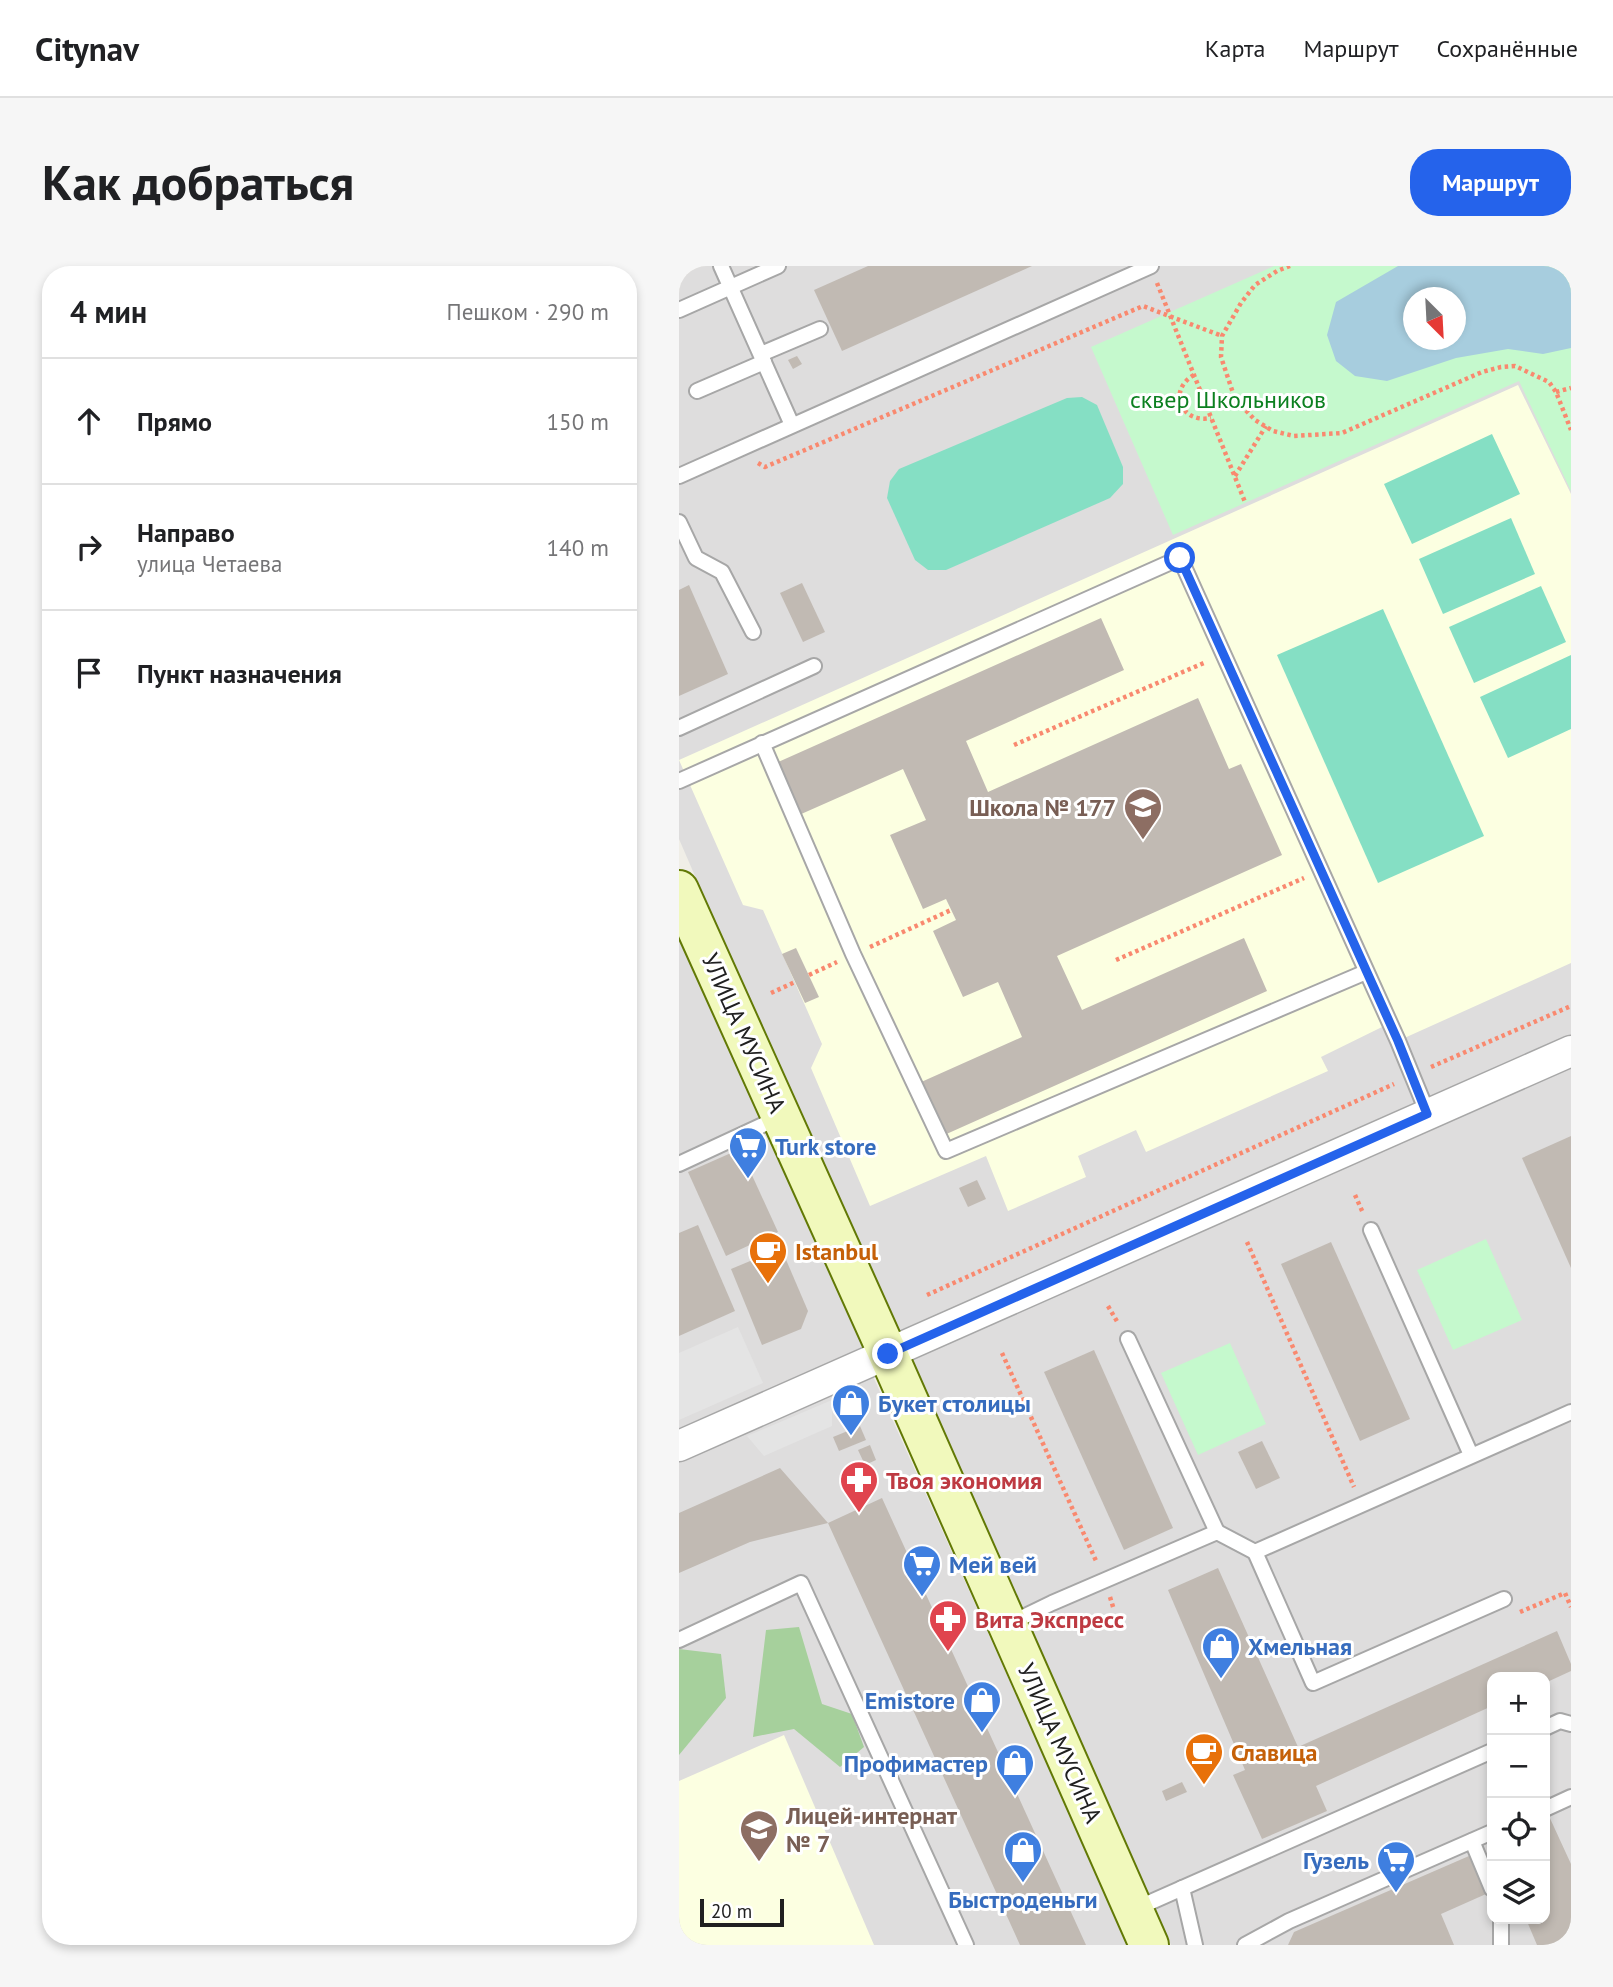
<!DOCTYPE html>
<html lang="ru">
<meta charset="utf-8">
<style>
:root{--surface:#fff;--page:#f6f6f6;--text:#202124;--muted:#757577;--line:#e0e0e0;--accent:#2563eb}
body{margin:0;font-family:"PT Sans",sans-serif;background:var(--page);color:var(--text)}
.controls{position:absolute;right:21px;bottom:21px;display:grid;overflow:hidden;border-radius:14px;box-shadow:0 4px 10px #0003}
.controls button{width:63px;height:63px;display:grid;place-items:center;padding:0;border:0;border-bottom:2px solid var(--line);background:var(--surface);color:var(--text);font:35px sans-serif}
.compass{position:absolute;left:724px;top:21px;width:63px;height:63px;border-radius:50%;background:var(--surface);box-shadow:0 4px 10px #0003;rotate:156deg}
.scale{position:absolute;left:21px;bottom:18px;width:84px;box-sizing:border-box;padding-left:7px;border:4px solid #202020;border-top:0;font-size:19px;line-height:24px;white-space:nowrap;color:#202020;-webkit-text-stroke:5px #fff;paint-order:stroke}
.stop{position:absolute;width:21px;height:21px;margin:-16px;border:5px solid #2563eb;border-radius:50%;background:#fff}
.stop.end{background:#2563eb;border-color:#fff;box-shadow:0 2px 7px #0008}
.list{margin:0;padding:0;list-style:none}
h2{display:flex;justify-content:space-between;align-items:center;height:91px;margin:0;padding:0 28px;font-size:30px}
h2 small{font-size:23px;font-weight:400;color:var(--muted)}
.list li{display:grid;grid-template-columns:46px 1fr auto;gap:21px;align-items:center;box-sizing:border-box;height:126px;padding:0 28px;border-top:2px solid var(--line)}
.list b{display:block;font-size:26px;white-space:nowrap}
.list p{margin:0;font-size:23px;white-space:nowrap;color:var(--muted)}
.list em{font-size:23px;font-style:normal;color:var(--muted)}
.icon{flex:none;width:38px;height:38px;fill:none;stroke:currentColor;stroke-width:2;stroke-linecap:round;stroke-linejoin:round}
.map{position:relative;flex:none;width:892px;height:1679px;overflow:hidden;border-radius:28px}
header{display:flex;align-items:center;gap:42px;box-sizing:border-box;height:98px;padding:0 35px;background:var(--surface);border-bottom:2px solid var(--line)}
header strong{font-size:33px}
nav{display:flex;gap:38px;margin-inline-start:auto;font-size:24px}
.intro{display:flex;align-items:center;justify-content:space-between;box-sizing:border-box;height:168px;padding:0 42px}
h1{margin:0;font-size:49px}
.button{padding:18px 32px;border-radius:28px;background:var(--accent);color:#fff;font-size:24px;font-weight:700}
main{display:flex;gap:42px;padding:0 42px}
aside{flex:1;background:var(--surface);border-radius:28px;box-shadow:0 4px 10px #0003}
.map>svg:first-child{display:block}
.residential{fill:#dedddd;fill-rule:evenodd}
.education{fill:#fcffe1}
.forest{fill:#a6d09c}
.park{fill:#c5f9cd;fill-rule:evenodd}
.pitch{fill:#85dfc4}
.parking{fill:#e4e4e4}
.water{fill:#a7cdde;fill-rule:evenodd}
.building{fill:#c1bab3}
.lines{fill:none;stroke-linecap:round;stroke-linejoin:round}
.lane-casing{stroke:#a7a7a7;stroke-width:18}
.street-casing{stroke:#a7a7a7;stroke-width:33}
.secondary-casing{stroke:#627905;stroke-width:42}
.path{stroke:#f9896f;stroke-width:4.5;stroke-dasharray:3.5 3.5;stroke-linecap:butt}
.lane{stroke:#fff;stroke-width:14}
.street{stroke:#fff;stroke-width:30}
.secondary{stroke:#f1f9bc;stroke-width:38}
.route{stroke:#2563eb;stroke-width:9}
.labels{text-anchor:middle;dominant-baseline:central;stroke-width:6;stroke-linejoin:round;paint-order:stroke}
.park-label{font-size:24px;fill:#0c8020;stroke:#fff}
.education-label{font-size:24px;font-weight:bold;fill:#785e54;stroke:#fff;text-anchor:end}
.street-label{font-size:24px;fill:#202020;stroke:#fff}
.shop-label{font-size:24px;font-weight:bold;fill:#366cbe;stroke:#fff;text-anchor:start}
.food-label{font-size:24px;font-weight:bold;fill:#c56008;stroke:#fff;text-anchor:start}
.health-label{font-size:24px;font-weight:bold;fill:#be3a42;stroke:#fff;text-anchor:start}
</style>
<header>
<strong>Citynav</strong>
<nav><a>Карта</a><a>Маршрут</a><a>Сохранённые</a></nav>
</header>
<div class="intro"><h1>Как добраться</h1><a class="button">Маршрут</a></div>
<main>
<aside>
<h2>4 мин<small>Пешком · 290 m</small></h2>
<ul class="list">
<li><svg class="icon" aria-label="ahead" viewBox="0 0 24 24"><path d="M12 20V5M6 11l6-6 6 6"/></svg><div><b>Прямо</b></div><em>150 m</em></li>
<li><svg class="icon" aria-label="right" viewBox="0 0 24 24"><path d="M7 20v-9h11M14 6l5 5-5 5"/></svg><div><b>Направо</b><p>улица Четаева</p></div><em>140 m</em></li>
<li><svg class="icon" aria-label="arrive" viewBox="0 0 24 24"><path d="M6 21V4h12l-3 4 3 4H6"/></svg><div><b>Пункт назначения</b></div></li>
</ul>
</aside>
<div class="map">
<svg width="892" height="1679" viewBox="0 0 892 1679">
<rect width="100%" height="100%" fill="#f0eee7"/>
<!-- residential -->
<g class="residential">
<path d="M0 0H892V770L215 1070 0 573ZM734 32H776V74H734Z"/>
<path d="M0 671 187 1084 0 1166Z"/>
<path d="M892 799V1679H492L224 1094ZM813 1411H866V1653H813Z"/>
<path d="M193 1108 449 1679H0V1194Z"/>
</g>
<!-- education -->
<g class="education">
<path d="M839 119 892 228V697L712 778 703 761 642 791 649 805 467 886 457 864 399 890 407 911 329 945 307 890 191 940 132 802 143 778 84 644 64 639 0 494Z"/>
<path d="M105 1469 195 1679H0V1515Z"/>
</g>
<!-- forest -->
<g class="forest">
<path d="M120 1361 143 1438 173 1448 185 1481 161 1501 115 1463 74 1471 87 1364Z"/>
<path d="M0 1383 42 1388 47 1432 0 1489Z"/>
</g>
<!-- park -->
<g class="park">
<path d="M595 0H892V225L840 115 494 269 412 81ZM734 32H776V74H734Z"/>
<path d="M807 973 843 1054 774 1084 738 1004Z"/>
<path d="M551 1077 587 1158 519 1189 482 1107Z"/>
</g>
<!-- pitch -->
<g class="pitch">
<path d="M403 131 418 139 444 201V218L431 232 267 304H249L236 294 208 232 211 215 220 203 388 132Z"/>
<path d="M813 168 841 228 733 278 705 218Z"/>
<path d="M832 252 856 308 764 348 740 293Z"/>
<path d="M862 320 887 376 795 417 770 361Z"/>
<path d="M704 343 805 570 699 617 598 389Z"/>
<path d="M892 389V463L829 492 801 431Z"/>
</g>
<!-- parking -->
<g class="parking">
<path d="M59 1061 84 1117 0 1154V1087Z"/>
<path d="M153 1134V1160L85 1190 68 1170Z"/>
</g>
<!-- water -->
<path class="water" d="M719 0H892V82L864 88 829 83 777 92 708 115 676 110 657 95 648 69 657 36ZM734 32H776V74H734Z"/>
<!-- building -->
<g class="building">
<path d="M189 0H353L163 85 135 24Z"/>
<path d="M118 90 123 98 114 103 109 94Z"/>
<path d="M123 317 146 366 124 376 101 327Z"/>
<path d="M10 319 49 408 0 430V324Z"/>
<path d="M422 352 445 404 287 475 309 526 519 432 550 503 562 498 603 589 378 690 403 744 565 672 588 725 263 870 240 817 343 771 319 716 284 731 254 665 277 654 267 633 244 643 211 569 247 554 224 503 120 549 97 497Z"/>
<path d="M117 682 140 731 126 737 103 688Z"/>
<path d="M892 870V1002L843 892Z"/>
<path d="M61 883 99 966 47 990 9 906Z"/>
<path d="M298 914 307 933 289 941 280 922Z"/>
<path d="M19 959 56 1045 0 1070V967Z"/>
<path d="M652 976 731 1153 681 1175 602 998Z"/>
<path d="M102 982 129 1045 122 1063 83 1079 52 1003Z"/>
<path d="M415 1084 494 1262 445 1284 365 1106Z"/>
<path d="M181 1160 187 1174 160 1185 154 1171Z"/>
<path d="M583 1175 601 1212 577 1223 559 1186Z"/>
<path d="M191 1179 197 1194 186 1199 179 1184Z"/>
<path d="M101 1202 149 1257 203 1232 407 1679H341L149 1257 71 1276 0 1307V1247Z"/>
<path d="M539 1302 619 1481 878 1365 892 1398V1405L866 1417V1411H813V1440L637 1520 648 1545 583 1573 554 1509 566 1504 489 1324Z"/>
<path d="M503 1516 508 1526 487 1535 483 1525Z"/>
<path d="M869 1548 892 1598V1679H858L847 1653H866V1550Z"/>
<path d="M790 1590 807 1628 762 1648 775 1679H609L615 1666Z"/>
</g>
<g class="lines">
<defs>
<g id="lane">
<path d="M42 0 113 159"/>
<path d="M0 44 99 0"/>
<path d="M82 88 141 63"/>
<path d="M18 125 85 96"/>
<path d="M0 210 472 0"/>
<path d="M0 256 17 292 43 306 74 366"/>
<path d="M0 462 135 400"/>
<path d="M83 477 174 688 267 885 687 706"/>
<path d="M0 515 501 292 719 775 749 848"/>
<path d="M0 898 101 851"/>
<path d="M692 964 792 1189"/>
<path d="M449 1073 538 1266"/>
<path d="M576 1286 634 1417 825 1333"/>
<path d="M330 1358 373 1337 538 1266 576 1286 892 1146"/>
<path d="M0 1374 122 1317 287 1679"/>
<path d="M866 1462 881 1455 892 1458"/>
<path d="M866 1543 892 1531"/>
<path d="M793 1575 813 1623"/>
<path d="M503 1622 516 1679"/>
<path d="M456 1643 813 1485"/>
<path d="M566 1679 610 1655 813 1566"/>
<path d="M822 1679V1653"/>
</g>
<path id="street" d="M0 1180 892 785"/>
<path id="secondary" d="M0 624 209 1088 470 1679"/>
</defs>
<!-- lane casing -->
<use href="#lane" class="lane-casing"/>
<!-- street casing -->
<use href="#street" class="street-casing"/>
<!-- secondary casing -->
<use href="#secondary" class="secondary-casing"/>
<!-- path -->
<g class="path">
<path d="M611 0 598 5 576 19 562 37 543 70 542 91 556 133 576 154 594 165 615 170 663 167 803 106 822 101 836 100 870 116 877 126 892 164"/>
<path d="M478 17 566 236"/>
<path d="M515 109C488 124 502 158 532 152"/>
<path d="M877 126 892 122"/>
<path d="M79 197 86 201 464 40 543 70"/>
<path d="M556 210 587 160"/>
<path d="M335 479 527 396"/>
<path d="M191 681 272 644"/>
<path d="M437 694 625 612"/>
<path d="M130 709 158 696"/>
<path d="M92 727 116 716"/>
<path d="M752 801 892 740"/>
<path d="M676 929 684 947"/>
<path d="M568 976 675 1221"/>
<path d="M248 1029 715 818"/>
<path d="M429 1040 439 1057"/>
<path d="M323 1087 418 1297"/>
<path d="M431 1331 435 1344"/>
<path d="M841 1346 886 1327 892 1341"/>
</g>
<!-- lane -->
<use href="#lane" class="lane"/>
<!-- street -->
<use href="#street" class="street"/>
<!-- secondary -->
<use href="#secondary" class="secondary"/>
</g>
<g class="lines">
<!-- route -->
<path class="route" d="M209 1088 748 848 719 775 501 292"/>
</g>
<!-- icons -->
<defs>
<symbol id="school-pin" viewBox="-11 -11 22 30"><path d="M0 17L-7.5 6A9.5 9.5 0 1 1 7.5 6Z" fill="#8d6e63" stroke="#fff"/><path d="M0-5L7-2L0 1L-7-2ZM-4 1L0 2.5L4 1V4Q0 6-4 4Z" fill="#fff"/></symbol>
<symbol id="supermarket-pin" viewBox="-11 -11 22 30"><path d="M0 17L-7.5 6A9.5 9.5 0 1 1 7.5 6Z" fill="#3f7fe0" stroke="#fff"/><path d="M-6-5.5h2.5l.6 2H6L4.5 2H-2.5L-4.4-4H-6ZM-1.5 3.2a1.3 1.3 0 1 0 .1 0ZM3 3.2a1.3 1.3 0 1 0 .1 0Z" fill="#fff"/></symbol>
<symbol id="cafe-pin" viewBox="-11 -11 22 30"><path d="M0 17L-7.5 6A9.5 9.5 0 1 1 7.5 6Z" fill="#e8710a" stroke="#fff"/><path d="M-5.5-4.5H6V0H3Q3 3.5 0 3.5H-2.5Q-5.5 3.5-5.5 0ZM3-3.2v2h1.7v-2ZM-6 4.5H4V6H-6Z" fill="#fff"/></symbol>
<symbol id="shop-pin" viewBox="-11 -11 22 30"><path d="M0 17L-7.5 6A9.5 9.5 0 1 1 7.5 6Z" fill="#3f7fe0" stroke="#fff"/><path d="M-5-2.5h2.3a2.7 3.5 0 0 1 5.4 0H5L5.5 6h-11ZM-1.5-2.5h3a1.5 2.3 0 0 0-3 0Z" fill="#fff"/></symbol>
<symbol id="pharmacy-pin" viewBox="-11 -11 22 30"><path d="M0 17L-7.5 6A9.5 9.5 0 1 1 7.5 6Z" fill="#e0444e" stroke="#fff"/><path d="M-2-6h4v4h4v4h-4v4h-4v-4h-4v-4h4Z" fill="#fff"/></symbol>
</defs>
<g fill-rule="evenodd">
<use href="#school-pin" x="442" y="519" width="44" height="60"/>
<use href="#supermarket-pin" x="47" y="858" width="44" height="60"/>
<use href="#cafe-pin" x="67" y="963" width="44" height="60"/>
<use href="#shop-pin" x="150" y="1115" width="44" height="60"/>
<use href="#pharmacy-pin" x="158" y="1192" width="44" height="60"/>
<use href="#supermarket-pin" x="221" y="1276" width="44" height="60"/>
<use href="#pharmacy-pin" x="247" y="1331" width="44" height="60"/>
<use href="#shop-pin" x="520" y="1358" width="44" height="60"/>
<use href="#shop-pin" x="281" y="1412" width="44" height="60"/>
<use href="#cafe-pin" x="503" y="1464" width="44" height="60"/>
<use href="#shop-pin" x="314" y="1475" width="44" height="60"/>
<use href="#school-pin" x="58" y="1541" width="44" height="60"/>
<use href="#shop-pin" x="322" y="1562" width="44" height="60"/>
<use href="#supermarket-pin" x="695" y="1572" width="44" height="60"/>
</g>
<g class="labels">
<!-- park labels -->
<g class="park-label">
<text x="549" y="133">сквер Школьников</text>
</g>
<!-- education labels -->
<g class="education-label">
<text x="437" y="541">Школа № 177</text>
<text x="107" y="1549" text-anchor="start">Лицей-интернат<tspan x="107" dy="28">№ 7</tspan></text>
</g>
<!-- street labels -->
<g class="street-label">
<text transform="translate(65 767) rotate(66)">УЛИЦА МУСИНА</text>
<text transform="translate(381 1477) rotate(66)">УЛИЦА МУСИНА</text>
</g>
<!-- shop labels -->
<g class="shop-label">
<text x="96" y="880">Turk store</text>
<text x="199" y="1137">Букет столицы</text>
<text x="270" y="1298">Мей вей</text>
<text x="569" y="1380">Хмельная</text>
<text x="276" y="1434" text-anchor="end">Emistore</text>
<text x="309" y="1497" text-anchor="end">Профимастер</text>
<text x="690" y="1594" text-anchor="end">Гузель</text>
<text x="344" y="1633" text-anchor="middle">Быстроденьги</text>
</g>
<!-- food labels -->
<g class="food-label">
<text x="116" y="985">Istanbul</text>
<text x="552" y="1486">Славица</text>
</g>
<!-- health labels -->
<g class="health-label">
<text x="207" y="1214">Твоя экономия</text>
<text x="296" y="1353">Вита Экспресс</text>
</g>
</g>
</svg>
<div class="controls">
<button>+</button>
<button>−</button>
<button><svg class="icon" aria-label="locate" viewBox="0 0 24 24"><circle cx="12" cy="12" r="6"/><path d="M12 2v4M12 18v4M2 12h4M18 12h4"/></svg></button>
<button><svg class="icon" aria-label="layers" viewBox="0 0 24 24"><path d="M12 4l9 5-9 5-9-5zM3 14l9 5 9-5"/></svg></button>
</div>
<svg class="compass" viewBox="-18 -18 36 36"><path d="M0-13l5 13h-10z" fill="#e53935"/><path d="M0 13l5-13h-10z" fill="#757577"/></svg>
<div class="scale">20 m</div>
<div class="stop" style="left:501px;top:292px"></div>
<div class="stop end" style="left:209px;top:1088px"></div>
</div>
</main>
